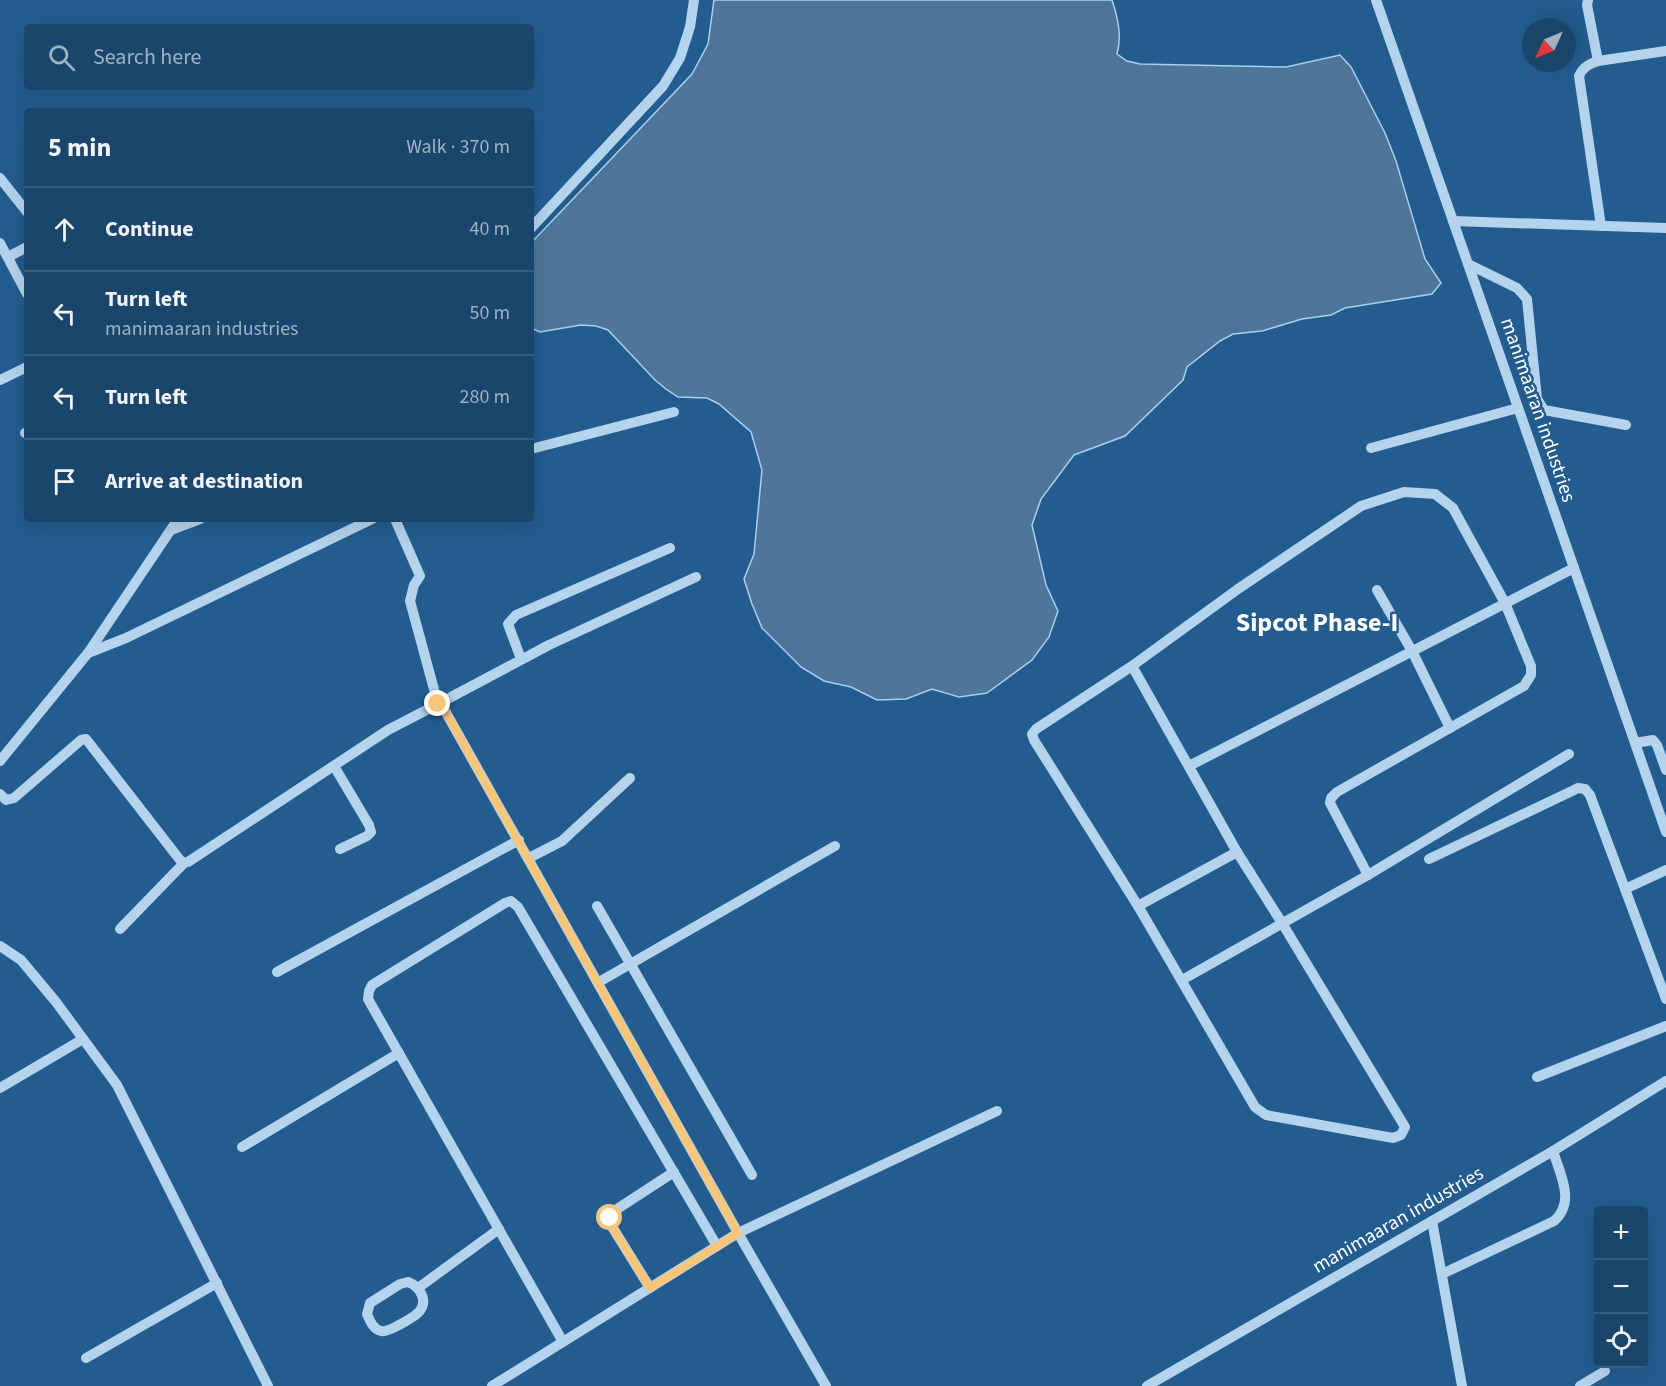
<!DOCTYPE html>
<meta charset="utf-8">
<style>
:root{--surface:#1a466c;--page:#234d72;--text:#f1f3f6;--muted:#9fb1c2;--line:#385e7f}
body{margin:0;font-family:"Source Sans 3",sans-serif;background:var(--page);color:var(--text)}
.controls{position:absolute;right:18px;bottom:18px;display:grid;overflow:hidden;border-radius:6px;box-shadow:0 6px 24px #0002}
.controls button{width:54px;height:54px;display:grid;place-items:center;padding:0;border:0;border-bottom:2px solid var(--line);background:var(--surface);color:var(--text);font:30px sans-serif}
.compass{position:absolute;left:1522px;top:18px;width:54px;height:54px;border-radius:50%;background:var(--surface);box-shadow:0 6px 24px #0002;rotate:226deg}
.stop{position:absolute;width:18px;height:18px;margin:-14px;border:4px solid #f8c676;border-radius:50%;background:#fff}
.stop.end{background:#f8c676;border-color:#fff;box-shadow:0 2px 6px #0008}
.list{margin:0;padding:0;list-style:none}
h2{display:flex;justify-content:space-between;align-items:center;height:78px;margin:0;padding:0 24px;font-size:26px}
h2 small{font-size:20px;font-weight:400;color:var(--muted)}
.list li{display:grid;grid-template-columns:39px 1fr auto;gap:18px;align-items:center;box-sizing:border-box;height:84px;padding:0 24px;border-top:2px solid var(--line)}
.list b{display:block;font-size:22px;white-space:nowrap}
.list p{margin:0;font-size:20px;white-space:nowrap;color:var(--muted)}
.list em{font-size:20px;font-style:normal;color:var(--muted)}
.icon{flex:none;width:33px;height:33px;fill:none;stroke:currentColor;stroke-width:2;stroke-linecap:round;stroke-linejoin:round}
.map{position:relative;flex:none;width:1666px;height:1386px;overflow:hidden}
.search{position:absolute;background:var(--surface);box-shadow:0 6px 24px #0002;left:24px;top:24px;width:510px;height:66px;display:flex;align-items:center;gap:15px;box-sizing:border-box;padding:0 21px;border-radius:6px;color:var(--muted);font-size:22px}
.panel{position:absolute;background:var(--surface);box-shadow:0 6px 24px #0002;left:24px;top:108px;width:510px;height:414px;border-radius:6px}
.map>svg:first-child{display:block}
.water{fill:#4e769a;stroke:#a8cfed;stroke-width:1.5}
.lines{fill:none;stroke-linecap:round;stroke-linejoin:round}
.minor{stroke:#b4d3ec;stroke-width:10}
.route{stroke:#f8c676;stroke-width:8}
.labels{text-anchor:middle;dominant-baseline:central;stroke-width:5;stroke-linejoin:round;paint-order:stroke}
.street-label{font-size:20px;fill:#fff;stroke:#235d90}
.district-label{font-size:26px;font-weight:bold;fill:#fff;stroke:#235d90}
</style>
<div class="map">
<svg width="1666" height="1386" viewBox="0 0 1666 1386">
<rect width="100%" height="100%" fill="#235d90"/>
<!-- water -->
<path class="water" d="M714 0H1112C1118 18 1122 36 1117 54L1127 61 1140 64 1286 67 1340 55 1351 67 1385 133 1396 161 1425 259 1441 283 1432 294 1345 308 1331 315 1302 319 1262 331 1233 334 1220 341 1187 367 1183 380 1125 436 1074 455 1041 499 1032 525 1046 585 1058 611 1049 637 1032 660 987 693 959 697 932 689 906 699 877 700 851 687 824 681 801 667 762 628 752 604 744 579 754 554 762 470 751 432 719 404 707 398 678 397 666 389 655 380 608 330 596 326 581 325 540 332 531 328V243L692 74 708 44Z"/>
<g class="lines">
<!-- minor -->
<g class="minor">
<path d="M1376 0 1666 832"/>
<path d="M1588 0 1587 5 1598 61"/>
<path d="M0 178 27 212"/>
<path d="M1453 221 1666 228"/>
<path d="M1601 226 1579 76C1583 67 1589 64 1598 61L1666 51"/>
<path d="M531 228 663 86 680 58 690 27 694 0"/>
<path d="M0 243 27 294"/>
<path d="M8 257 27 247"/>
<path d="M1468 264 1517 288 1527 299 1537 399 1544 410 1626 425"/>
<path d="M0 380 27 367"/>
<path d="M25 433 27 432"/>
<path d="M1371 448 1518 408"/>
<path d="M531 449 674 412"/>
<path d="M395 519 420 576 414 585 410 601 438 704 549 645 696 577"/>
<path d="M171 530 200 519"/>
<path d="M1377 590 1412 651 1450 728"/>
<path d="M88 653 126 638 372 519"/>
<path d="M521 659 508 624 516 615 670 548"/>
<path d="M1132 666 1237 852 1282 923 1405 1127 1401 1135 1393 1138 1266 1115 1255 1107 1138 906 1034 740 1032 734 1036 729 1132 666 1238 589 1361 506 1404 492 1435 494 1453 508 1505 603 1531 666V675L1524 686 1337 792 1331 798 1330 803 1368 875"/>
<path d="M1635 743 1653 740 1657 745 1666 770"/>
<path d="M0 761 88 653 178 519"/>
<path d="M334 766 369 825 371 832 367 836 340 849"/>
<path d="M1189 766 1574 568"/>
<path d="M0 794 6 800 14 798 81 740 86 739 180 860 184 863 188 862 388 730 438 704 444 709 738 1233 997 1111"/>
<path d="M529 858 562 841 630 778"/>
<path d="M1429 859 1570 792 1578 788 1585 789 1590 795 1666 999"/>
<path d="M1625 889 1666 870"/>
<path d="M597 906 752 1175"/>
<path d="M1138 906 1237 852"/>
<path d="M120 929 184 863"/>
<path d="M0 946 21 960 56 1002 117 1085 268 1386"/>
<path d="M277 972 519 840"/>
<path d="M1182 980 1368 875 1569 754"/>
<path d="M599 982 835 846"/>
<path d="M1537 1077 1666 1026"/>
<path d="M0 1088 83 1039"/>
<path d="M242 1147 399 1053"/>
<path d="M1432 1221 1462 1386"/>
<path d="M1442 1274 1554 1221C1576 1202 1560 1174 1553 1151"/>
<path d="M408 1282C419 1286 429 1300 419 1312 414 1317 388 1333 381 1331 373 1329 370 1321 367 1314L370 1303 400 1284Z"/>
<path d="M418 1288 499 1229"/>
<path d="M650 1288 611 1225 610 1218 614 1211 674 1172"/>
<path d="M563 1342 368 999 369 991 372 985 505 903 511 901 518 907 717 1246"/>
<path d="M86 1358 217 1283"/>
<path d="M492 1386 738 1233 826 1386"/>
<path d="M1147 1386 1553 1151 1666 1081"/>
<path d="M1580 1386 1605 1371"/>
</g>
</g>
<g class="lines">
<!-- route -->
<path class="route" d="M438 704 444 709 738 1233 650 1288 611 1225 610 1218"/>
</g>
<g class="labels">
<!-- street labels -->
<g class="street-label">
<text transform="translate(1538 410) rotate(71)">manimaaran industries</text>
<text transform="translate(1398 1220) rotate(-30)">manimaaran industries</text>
</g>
<!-- district labels -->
<g class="district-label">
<text x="1317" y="622">Sipcot Phase-I</text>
</g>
</g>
</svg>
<div class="controls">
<button>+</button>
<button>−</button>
<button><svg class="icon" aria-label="locate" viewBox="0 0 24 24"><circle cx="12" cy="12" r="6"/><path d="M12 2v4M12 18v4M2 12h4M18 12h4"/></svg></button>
</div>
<svg class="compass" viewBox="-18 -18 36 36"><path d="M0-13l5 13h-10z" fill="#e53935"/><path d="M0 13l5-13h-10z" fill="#9fb1c2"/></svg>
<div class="stop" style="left:610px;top:1218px"></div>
<div class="stop end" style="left:438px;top:704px"></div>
<div class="search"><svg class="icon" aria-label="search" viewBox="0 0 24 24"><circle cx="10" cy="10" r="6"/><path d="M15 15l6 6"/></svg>Search here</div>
<section class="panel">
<h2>5 min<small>Walk · 370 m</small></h2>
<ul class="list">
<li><svg class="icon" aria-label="ahead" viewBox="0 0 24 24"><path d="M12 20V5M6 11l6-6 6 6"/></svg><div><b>Continue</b></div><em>40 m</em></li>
<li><svg class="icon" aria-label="left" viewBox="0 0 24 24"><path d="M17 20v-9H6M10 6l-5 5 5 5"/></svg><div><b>Turn left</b><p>manimaaran industries</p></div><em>50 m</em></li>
<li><svg class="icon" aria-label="left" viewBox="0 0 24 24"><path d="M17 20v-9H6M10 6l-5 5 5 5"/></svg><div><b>Turn left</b></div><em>280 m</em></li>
<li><svg class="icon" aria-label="arrive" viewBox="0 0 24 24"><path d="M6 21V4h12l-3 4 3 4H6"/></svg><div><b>Arrive at destination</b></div></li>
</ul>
</section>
</div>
